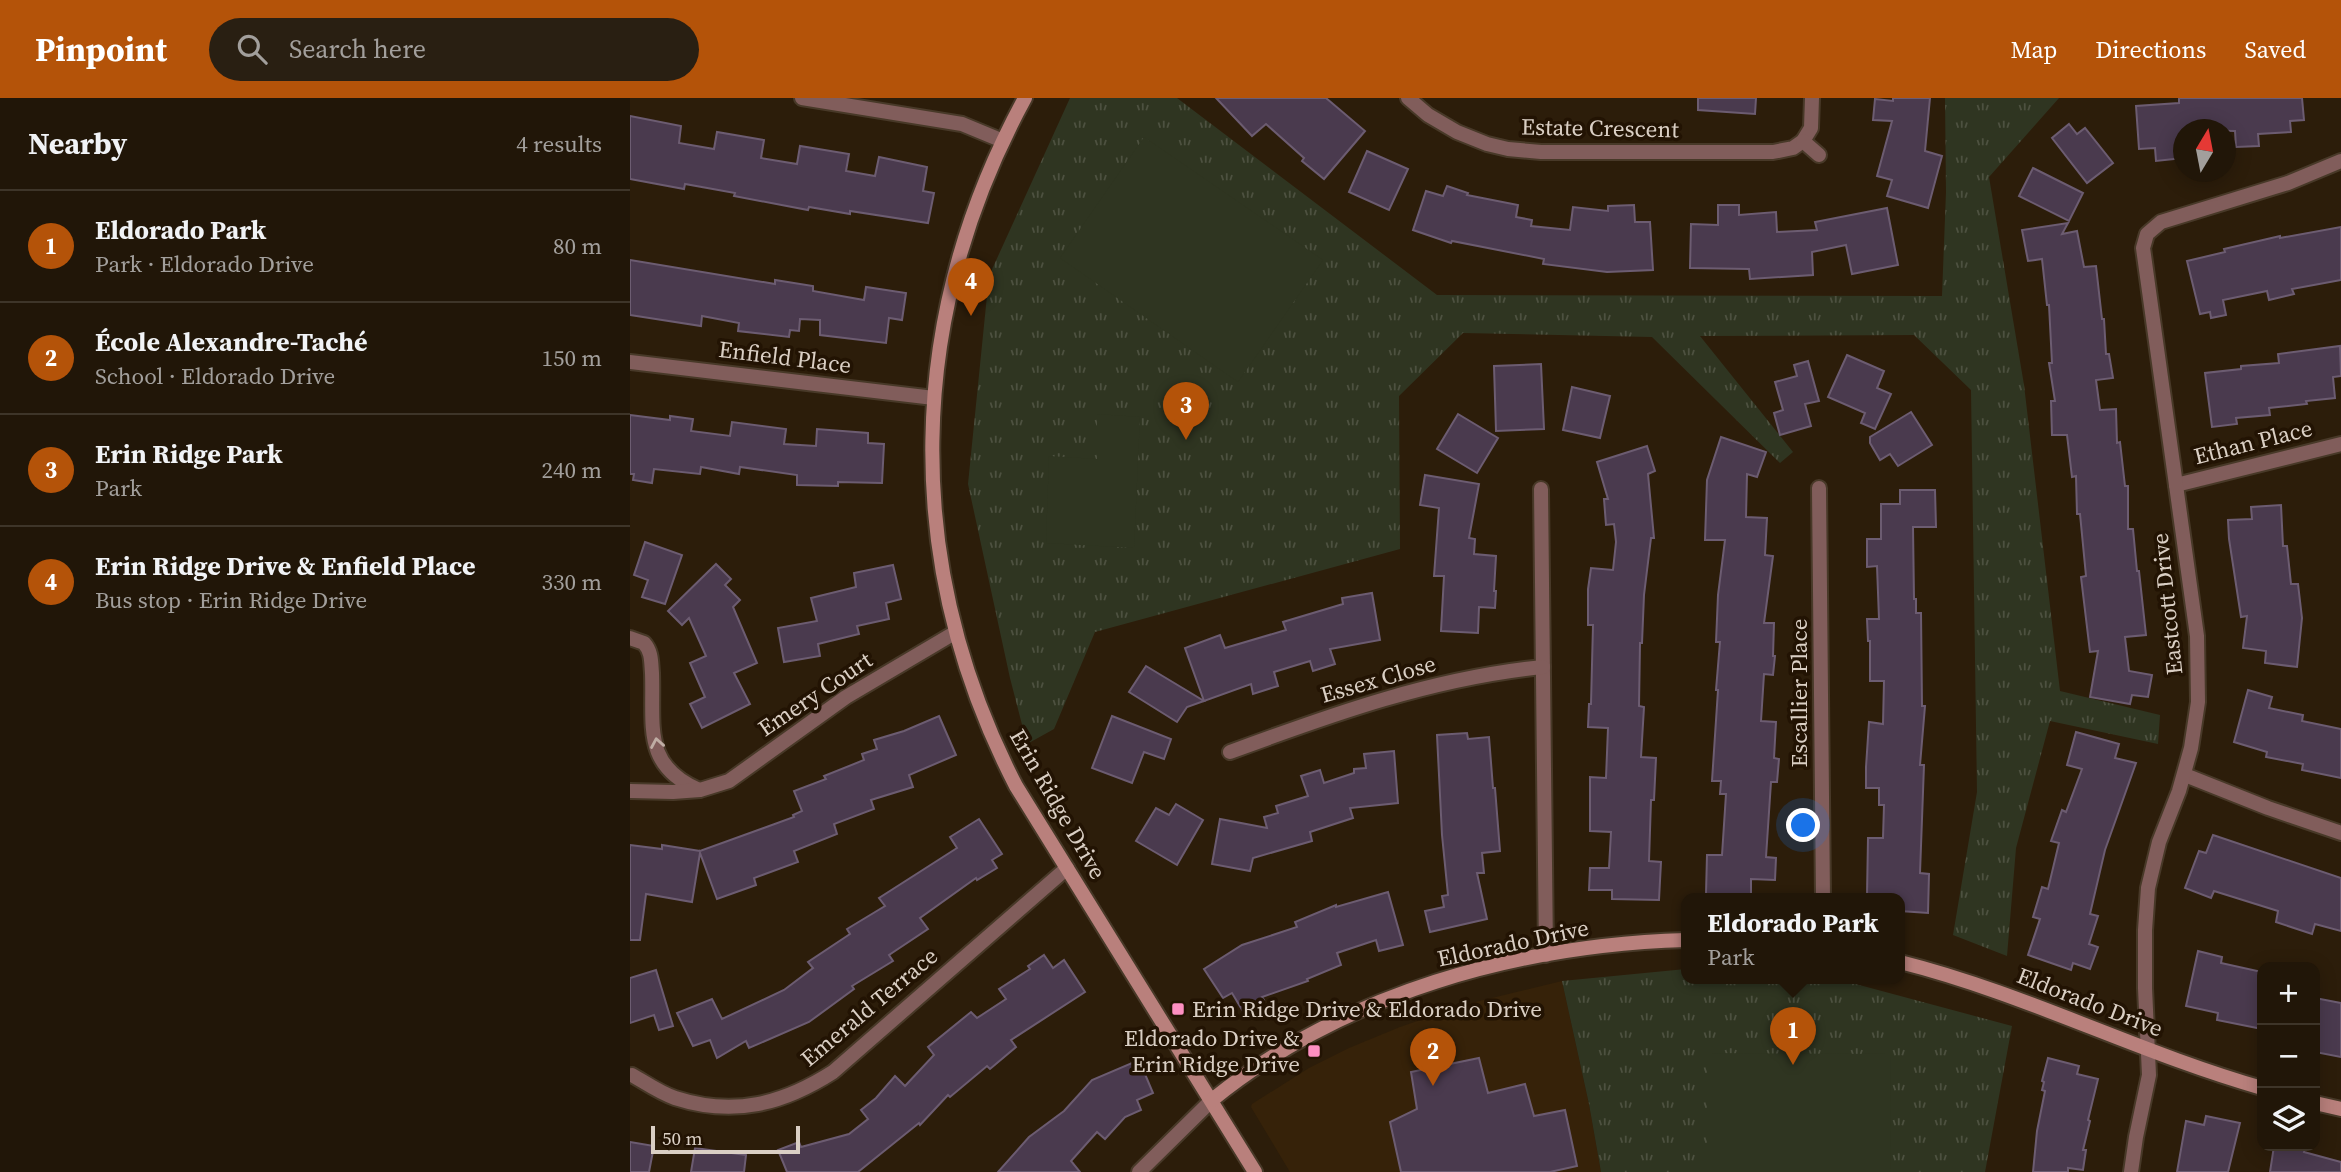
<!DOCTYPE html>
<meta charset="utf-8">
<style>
:root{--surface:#211608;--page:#291f12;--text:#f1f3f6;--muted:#a29f9c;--line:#3e3529;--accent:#b45309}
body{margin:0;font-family:"Source Serif 4",serif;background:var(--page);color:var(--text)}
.controls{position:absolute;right:21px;bottom:21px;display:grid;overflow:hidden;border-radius:14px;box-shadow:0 4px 18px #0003}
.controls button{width:63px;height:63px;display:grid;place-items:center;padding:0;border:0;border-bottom:2px solid var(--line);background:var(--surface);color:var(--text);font:35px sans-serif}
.compass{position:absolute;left:1543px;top:21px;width:63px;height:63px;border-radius:50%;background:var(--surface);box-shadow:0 4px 18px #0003;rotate:10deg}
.scale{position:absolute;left:21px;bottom:18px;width:149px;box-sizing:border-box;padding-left:7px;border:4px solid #dacfc4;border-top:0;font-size:19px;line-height:24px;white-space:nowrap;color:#dacfc4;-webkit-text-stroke:5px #221303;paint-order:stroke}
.you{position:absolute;left:1174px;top:728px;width:24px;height:24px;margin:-18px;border:5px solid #fff;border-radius:50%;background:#1a73e8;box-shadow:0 0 0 10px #1a73e833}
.badge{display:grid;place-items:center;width:46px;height:46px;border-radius:50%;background:var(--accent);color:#fff;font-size:23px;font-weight:700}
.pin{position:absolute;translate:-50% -58px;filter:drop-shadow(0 2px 4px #0008)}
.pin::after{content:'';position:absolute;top:37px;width:24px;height:21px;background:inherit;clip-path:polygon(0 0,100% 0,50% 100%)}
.popup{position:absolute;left:1051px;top:795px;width:224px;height:91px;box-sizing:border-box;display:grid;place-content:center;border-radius:14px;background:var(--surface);filter:drop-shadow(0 2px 5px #0005);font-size:23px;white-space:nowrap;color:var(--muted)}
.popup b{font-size:26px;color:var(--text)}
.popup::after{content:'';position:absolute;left:50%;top:100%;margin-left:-14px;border:14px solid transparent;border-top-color:var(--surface)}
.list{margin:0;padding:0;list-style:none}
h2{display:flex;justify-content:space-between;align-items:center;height:91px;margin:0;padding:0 28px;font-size:30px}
h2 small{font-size:23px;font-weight:400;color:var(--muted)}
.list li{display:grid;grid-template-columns:46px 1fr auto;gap:21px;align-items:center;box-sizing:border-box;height:112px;padding:0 28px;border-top:2px solid var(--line)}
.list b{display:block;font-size:26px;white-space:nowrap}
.list p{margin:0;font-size:23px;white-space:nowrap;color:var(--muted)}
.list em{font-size:23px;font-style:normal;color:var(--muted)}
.icon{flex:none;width:38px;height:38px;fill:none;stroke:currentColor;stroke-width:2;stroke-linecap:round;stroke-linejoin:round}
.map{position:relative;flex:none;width:1711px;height:1074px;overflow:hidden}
header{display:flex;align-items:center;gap:42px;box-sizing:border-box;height:98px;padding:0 35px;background:var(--accent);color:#fff}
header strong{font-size:33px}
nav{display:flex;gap:38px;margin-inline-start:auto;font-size:24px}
.search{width:490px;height:63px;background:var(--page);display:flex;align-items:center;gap:18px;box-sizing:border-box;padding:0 24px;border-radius:38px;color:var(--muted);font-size:26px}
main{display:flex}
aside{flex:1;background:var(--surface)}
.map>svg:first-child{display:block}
.built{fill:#362209}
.park{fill:url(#park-tufts)}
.garden{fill:#2f3521}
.building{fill:#4a3a4e;stroke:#6c5c71;stroke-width:2}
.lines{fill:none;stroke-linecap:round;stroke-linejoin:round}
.street-casing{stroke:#483928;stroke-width:18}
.secondary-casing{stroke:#483928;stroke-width:18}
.street{stroke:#815d5b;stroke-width:14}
.secondary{stroke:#b9807c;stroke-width:14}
.oneway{stroke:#bfada4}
.poi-dot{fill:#fd8fc1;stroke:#221303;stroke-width:2.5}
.labels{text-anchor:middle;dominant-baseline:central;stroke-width:7;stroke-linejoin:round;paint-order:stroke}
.street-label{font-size:23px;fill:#dacfc4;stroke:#221303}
.poi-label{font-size:23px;fill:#dacfc4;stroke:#221303;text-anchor:start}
</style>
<header>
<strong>Pinpoint</strong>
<div class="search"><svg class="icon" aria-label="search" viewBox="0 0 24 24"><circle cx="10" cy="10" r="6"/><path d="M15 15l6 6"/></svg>Search here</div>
<nav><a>Map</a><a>Directions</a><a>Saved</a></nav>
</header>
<main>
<aside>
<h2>Nearby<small>4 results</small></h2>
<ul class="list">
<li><span class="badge">1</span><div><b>Eldorado Park</b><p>Park · Eldorado Drive</p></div><em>80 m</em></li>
<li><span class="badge">2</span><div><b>École Alexandre-Taché</b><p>School · Eldorado Drive</p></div><em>150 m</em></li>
<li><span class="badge">3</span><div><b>Erin Ridge Park</b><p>Park</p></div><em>240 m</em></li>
<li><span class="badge">4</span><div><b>Erin Ridge Drive &amp; Enfield Place</b><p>Bus stop · Erin Ridge Drive</p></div><em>330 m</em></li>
</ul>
</aside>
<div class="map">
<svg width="1711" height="1074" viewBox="0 0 1711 1074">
<defs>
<pattern id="park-tufts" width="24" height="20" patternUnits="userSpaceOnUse" patternTransform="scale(1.75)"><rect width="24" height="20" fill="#2f3521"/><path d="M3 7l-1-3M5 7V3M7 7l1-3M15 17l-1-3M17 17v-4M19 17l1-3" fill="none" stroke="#4d5140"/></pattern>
</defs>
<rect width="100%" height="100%" fill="#2c1d0a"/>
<!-- built -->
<path class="built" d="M932 883 959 1006 971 1074H660L621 1009 622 1006 679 970 719 950 770 929 837 906Z"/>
<!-- park -->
<g class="park">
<path d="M440 0H547L807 197 1312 198 1316 94 1315 0H1429L1359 79 1394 287 1430 593 1530 617 1528 646 1420 623 1386 750 1377 858 1323 837 1347 694 1341 292 1284 237 1070 238 1163 354 1150 365 1022 239 833 235 769 298 770 451 465 534 424 631 397 646 380 580 338 386 359 178Z"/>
<path d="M1056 871V881H1207L1382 928 1355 1074H971L959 1006 932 883Z"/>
</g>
<!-- garden -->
<g class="garden">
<path d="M514 39 693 162 608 284 430 160Z"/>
<path d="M467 316 510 319 504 450 416 445 419 358 467 361Z"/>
<path d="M1077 955 1261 956 1260 1074H1077Z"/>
</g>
<!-- building -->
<g class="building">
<path d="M586 0H696L735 33 694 81 672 63 674 60 636 26 622 38Z"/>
<path d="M1068 0H1126L1125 16 1068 12Z"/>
<path d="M1263 0H1300L1295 53 1312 58 1298 110 1257 98 1262 82 1247 78 1262 23 1243 22 1245 1 1263 3Z"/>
<path d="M1549 0H1672L1674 22 1660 23 1661 34 1628 36 1629 48 1606 49 1605 33 1553 32V60L1526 63 1525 50 1509 51 1506 8 1549 5Z"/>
<path d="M0 18 51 28 49 45 84 51 87 34 134 42 131 60 167 66 170 48 219 56 216 73 245 78 249 59 297 69 293 93 304 95 298 125 220 113V116L179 109 178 112 104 98 105 95 55 86 54 91 0 81Z"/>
<path d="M1439 26 1447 36 1455 30 1483 65 1457 85 1422 40Z"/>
<path d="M737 53 778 71 759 112 719 94Z"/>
<path d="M1403 70 1453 95 1439 123 1389 98Z"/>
<path d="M817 88 838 95 837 97 888 107 886 119 902 122 901 128 940 132 943 109 978 113V108L1004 107 1005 124H1020L1023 172 977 174 913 166 914 161 822 143 821 145 783 132 796 93 813 98Z"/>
<path d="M1088 107H1109V117L1146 114 1147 134 1187 132 1185 124 1257 110 1268 167 1222 176 1216 147 1182 154 1183 177 1120 181 1119 171 1060 170 1061 126 1088 127Z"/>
<path d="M1438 125 1432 136 1447 133 1454 169 1466 168 1472 221H1474L1476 256H1479L1483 280 1466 282 1470 312 1486 311 1487 345 1490 344 1495 388H1498V431H1503L1507 473H1509L1516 537 1495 539 1499 573 1522 577 1518 599 1502 597 1500 606 1460 599 1468 553 1460 554 1451 479 1456 478 1450 416H1447L1446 378 1442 379 1437 337H1422L1421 303H1425L1419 265H1422L1419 207H1417L1412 161 1398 163 1392 132Z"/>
<path d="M1711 129V182L1662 191 1664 196 1639 202 1637 193 1593 202 1596 217 1581 220 1580 214 1570 216 1557 163 1595 154 1594 151 1650 138V140Z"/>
<path d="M0 162 145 186V182L183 188V193L234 202 236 189 276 195 272 222 259 220 256 245 190 237V222L170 221 169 233 160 232 159 239 108 233 109 225 72 218 71 228 0 217Z"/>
<path d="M1710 248 1711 278 1703 279 1705 300 1676 303 1677 306 1639 310 1640 317 1606 320 1607 326 1582 329 1575 275 1611 271V268L1649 265 1648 256Z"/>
<path d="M1217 257 1254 273 1247 290 1261 296 1245 331 1231 325 1235 315 1198 299Z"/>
<path d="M1178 263 1189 303 1175 306 1181 328 1150 337 1144 315 1153 312 1145 284 1167 278 1164 267Z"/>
<path d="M911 266 914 331 866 333 864 268Z"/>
<path d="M942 289 980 298 970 340 933 332Z"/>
<path d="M1281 314 1302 347 1268 368 1260 356 1250 362 1240 345V339Z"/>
<path d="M828 316 868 340 847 375 807 351Z"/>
<path d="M0 317 40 322V318L63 321 61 333 100 338 102 324 156 331 154 346 186 348 187 331 238 335V345L254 346 252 385 208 384V388L167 387V377L110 369 109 376 71 369 70 376 24 371 22 385 3 382 4 376H0Z"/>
<path d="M1091 339 1136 354 1127 379 1117 376 1116 419 1137 420 1135 457 1143 458 1134 525H1144L1143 558H1145L1143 577 1134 576 1131 623 1146 624 1144 660 1149 661 1147 684H1141L1136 759 1146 760 1145 782 1121 781V798L1076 796 1077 757H1092L1096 696H1090L1091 683H1082L1088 592H1086L1090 544H1086L1088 497 1095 442H1075L1077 382Z"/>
<path d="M1017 348 1025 373 1018 376 1024 440H1021L1014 497 1012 545H1010L1009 608 1014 609 1011 659 1026 660 1024 702H1021L1019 763 1031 764 1029 802 982 801V792H959L960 770H979L981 734 960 733V679L976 680 978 630 958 629 959 606H961L963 527H958V491L961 470 983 472 986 444 984 426 976 427 974 401H978L967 364Z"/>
<path d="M795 377 849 386 839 440 845 441 844 456 866 458 864 493H866L865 510 849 509 848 535 811 533 814 478H804L809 410 790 407Z"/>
<path d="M1270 392H1305L1306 429H1283L1284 501H1286V515H1291L1292 608H1295L1290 667H1294L1290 775 1299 776 1298 815 1270 813V801L1267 800 1237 798 1238 740H1253L1254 707H1249V690H1236V669L1239 624 1253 626 1254 583H1240V543H1238L1237 521H1249L1247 468 1237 469V441H1251V406H1270Z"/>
<path d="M1651 407 1653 448H1657L1661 486H1668L1672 520 1667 569 1635 565 1636 553 1613 550 1617 518 1611 519 1599 441 1598 422 1622 421 1621 409Z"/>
<path d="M15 444 52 457 35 506 12 499 18 482 4 477Z"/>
<path d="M86 466 101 481 95 487 110 502 103 509 127 565 104 575 120 606 72 630 60 606 75 599 60 565 76 558 59 520 52 527 38 513Z"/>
<path d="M263 467 271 501 256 505 259 521 227 528 229 536 188 546 190 558 154 564 148 530 187 523 181 500 226 489 224 475Z"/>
<path d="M742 495 750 542 700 551 705 566 683 573 680 563 644 574 648 588 623 596 621 586 574 603 555 550 590 537 595 550 656 532 653 524 713 506 712 500Z"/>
<path d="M516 568 574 603 557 609 547 624 499 594Z"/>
<path d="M1618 592 1642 599 1639 610 1673 617 1672 623 1711 631V680L1672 672 1673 666 1636 659 1637 654 1604 644Z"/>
<path d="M309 618 326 657 279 677 283 689 241 702 244 711 204 726 207 736 164 753 168 764 124 780 126 787 87 801 70 755 62 804 16 796 10 842H0V747L32 751V747L70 753 164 719 163 717 172 713 164 693 196 681 194 678 234 662 232 656 247 651 244 642 274 633Z"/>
<path d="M482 618 541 641 534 661 514 654 502 685 462 670Z"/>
<path d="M1446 634 1489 646 1485 660 1506 665 1475 752 1460 816 1468 818 1459 846 1468 849 1460 871 1443 865 1441 872 1398 857 1410 821 1403 819 1412 789 1418 791 1429 745 1421 743 1432 712 1436 714 1452 671 1437 667Z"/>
<path d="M837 635 838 641 859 639 863 690H865L870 753 852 755 854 775H847L857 821 800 834 795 813 814 809 812 798 818 797 812 737 807 637Z"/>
<path d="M764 653 768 705 720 710 723 720 680 734 682 743 623 760 620 773 582 766 590 721 637 730 634 719 648 715 646 708 678 698 671 678 690 672 694 685 724 675V671L736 670 734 656Z"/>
<path d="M546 706 573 722 547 767 506 743 526 710 539 717Z"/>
<path d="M349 721 372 756 362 762 367 770 347 782 346 780 290 820 298 831 259 857 263 863 222 888 224 891 179 924 119 950 116 943 87 960 80 942 63 948 47 915 82 901 92 921 154 892 183 870 178 864 220 836 217 831 255 808 249 800 327 750 320 739Z"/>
<path d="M1583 737 1711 780V833L1685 826 1682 836 1646 824 1648 813 1584 793 1581 800 1555 790 1569 753 1576 755Z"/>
<path d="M758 794 773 847 749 853 746 842 707 855 711 867 677 881 678 883 632 899 634 902 614 915 602 895 593 900 574 871 612 847 667 829 665 824 706 807V809Z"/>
<path d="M1568 853 1592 859 1591 865 1632 874V931L1587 922 1588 915 1556 908Z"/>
<path d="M414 857 423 870 434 862 455 894 381 942 386 949 360 971 357 968 320 999 318 997 290 1027 289 1025 228 1074H157L148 1052 169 1044 171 1049 219 1036 238 1021 231 1012 246 1000 265 978 275 988 304 957 298 949 341 914 347 920 376 901 369 891 400 871 398 868Z"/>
<path d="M26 872 43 928 29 932 24 917 0 925V880Z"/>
<path d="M1685 900 1711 905V959L1685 954Z"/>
<path d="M849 960 858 995 895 986 904 1018 935 1012 947 1068 920 1074H771L760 1024 787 1011 781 974Z"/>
<path d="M1418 960 1449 968 1447 976 1468 981 1458 1022 1460 1023 1453 1052H1456L1453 1072 1438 1070V1074H1403L1407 1033 1415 993 1412 992 1414 984 1412 983Z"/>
<path d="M509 962 523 995 507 1002 511 1012 495 1019 475 1041 467 1034 441 1063 450 1074H368L399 1039 434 1013 462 982Z"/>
<path d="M1576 1018 1610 1025 1598 1074H1547L1556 1023 1574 1027Z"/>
<path d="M0 1044 24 1048 19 1074H0Z"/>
<path d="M1644 1048 1675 1051 1674 1054 1711 1064V1074H1640Z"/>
<path d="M65 1050 116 1057 114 1074H61Z"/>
</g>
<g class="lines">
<defs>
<g id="street">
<path d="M172 0 332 26 373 43"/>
<path d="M778 0 798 17 827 34 857 46 878 51 911 54H1143L1163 50 1173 43 1181 30 1182 0"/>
<path d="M1173 43 1189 57"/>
<path d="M0 264 304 300"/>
<path d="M1546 387 1711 346"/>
<path d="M1189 390 1193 801"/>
<path d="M911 391 916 857"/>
<path d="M0 540 14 545C22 554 21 564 22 575 24 628 12 667 69 692"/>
<path d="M600 654C703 616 803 580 913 569"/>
<path d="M1555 677 1638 710 1711 735"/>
<path d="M0 693 43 694 70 692 99 683 216 599 326 534"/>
<path d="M2 977C16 985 30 995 45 1000 104 1019 153 1006 203 974L437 770"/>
<path d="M509 1074 582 1002"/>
<path d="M1501 1074 1506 1039 1519 977 1515 890V832L1518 790 1529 744 1549 693 1561 650 1568 604 1567 538 1513 150 1517 136 1531 124 1658 85 1711 63"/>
</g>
<g id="secondary">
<path d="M395 0C275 220 271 465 386 688L625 1074"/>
<path d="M1270 864C1394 895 1509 955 1632 990"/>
<path d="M582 1002C714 895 888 847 1056 842"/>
<path d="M1685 1005 1711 1011"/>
</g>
</defs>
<!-- street casing -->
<use href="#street" class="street-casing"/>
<!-- secondary casing -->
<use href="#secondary" class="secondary-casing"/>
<!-- street -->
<use href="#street" class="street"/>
<!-- secondary -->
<use href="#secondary" class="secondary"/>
</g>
<!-- one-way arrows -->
<defs><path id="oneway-chevron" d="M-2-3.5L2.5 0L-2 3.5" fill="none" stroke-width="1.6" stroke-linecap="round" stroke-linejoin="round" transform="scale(1.75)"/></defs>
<use class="oneway" href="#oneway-chevron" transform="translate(27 645) rotate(-100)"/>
<!-- markers -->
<g class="poi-dot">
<rect x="541" y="904" width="14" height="14" rx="3.5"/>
<rect x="677" y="946" width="14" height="14" rx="3.5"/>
</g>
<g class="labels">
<!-- street labels -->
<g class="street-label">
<text transform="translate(970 30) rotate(1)">Estate Crescent</text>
<text transform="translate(155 259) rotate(7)">Enfield Place</text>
<text transform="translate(1623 344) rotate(-14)">Ethan Place</text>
<text transform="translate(1537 506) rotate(-96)">Eastcott Drive</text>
<text transform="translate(748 581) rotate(-16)">Essex Close</text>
<text transform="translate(1169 595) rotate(-90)">Escallier Place</text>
<text transform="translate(185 596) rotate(-34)">Emery Court</text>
<text transform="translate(428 706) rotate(60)">Erin Ridge Drive</text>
<text transform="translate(883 845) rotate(-12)">Eldorado Drive</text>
<text transform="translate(1460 904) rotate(21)">Eldorado Drive</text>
<text transform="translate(239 909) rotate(-40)">Emerald Terrace</text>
</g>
<!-- poi labels -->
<g class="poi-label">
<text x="562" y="911">Erin Ridge Drive &amp; Eldorado Drive</text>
<text x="670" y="940" text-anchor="end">Eldorado Drive &amp;<tspan x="670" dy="26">Erin Ridge Drive</tspan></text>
</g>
</g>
</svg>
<div class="controls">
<button>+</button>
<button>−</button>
<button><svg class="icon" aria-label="layers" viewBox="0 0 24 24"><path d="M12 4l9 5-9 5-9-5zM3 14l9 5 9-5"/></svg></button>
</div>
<svg class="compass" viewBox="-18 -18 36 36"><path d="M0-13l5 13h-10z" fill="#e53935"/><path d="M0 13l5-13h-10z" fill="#a29f9c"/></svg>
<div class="scale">50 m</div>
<div class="you"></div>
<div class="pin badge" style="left:1163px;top:967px">1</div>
<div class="popup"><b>Eldorado Park</b>Park</div>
<div class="pin badge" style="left:803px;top:988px">2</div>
<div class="pin badge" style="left:556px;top:342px">3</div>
<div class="pin badge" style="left:341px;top:218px">4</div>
</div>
</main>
